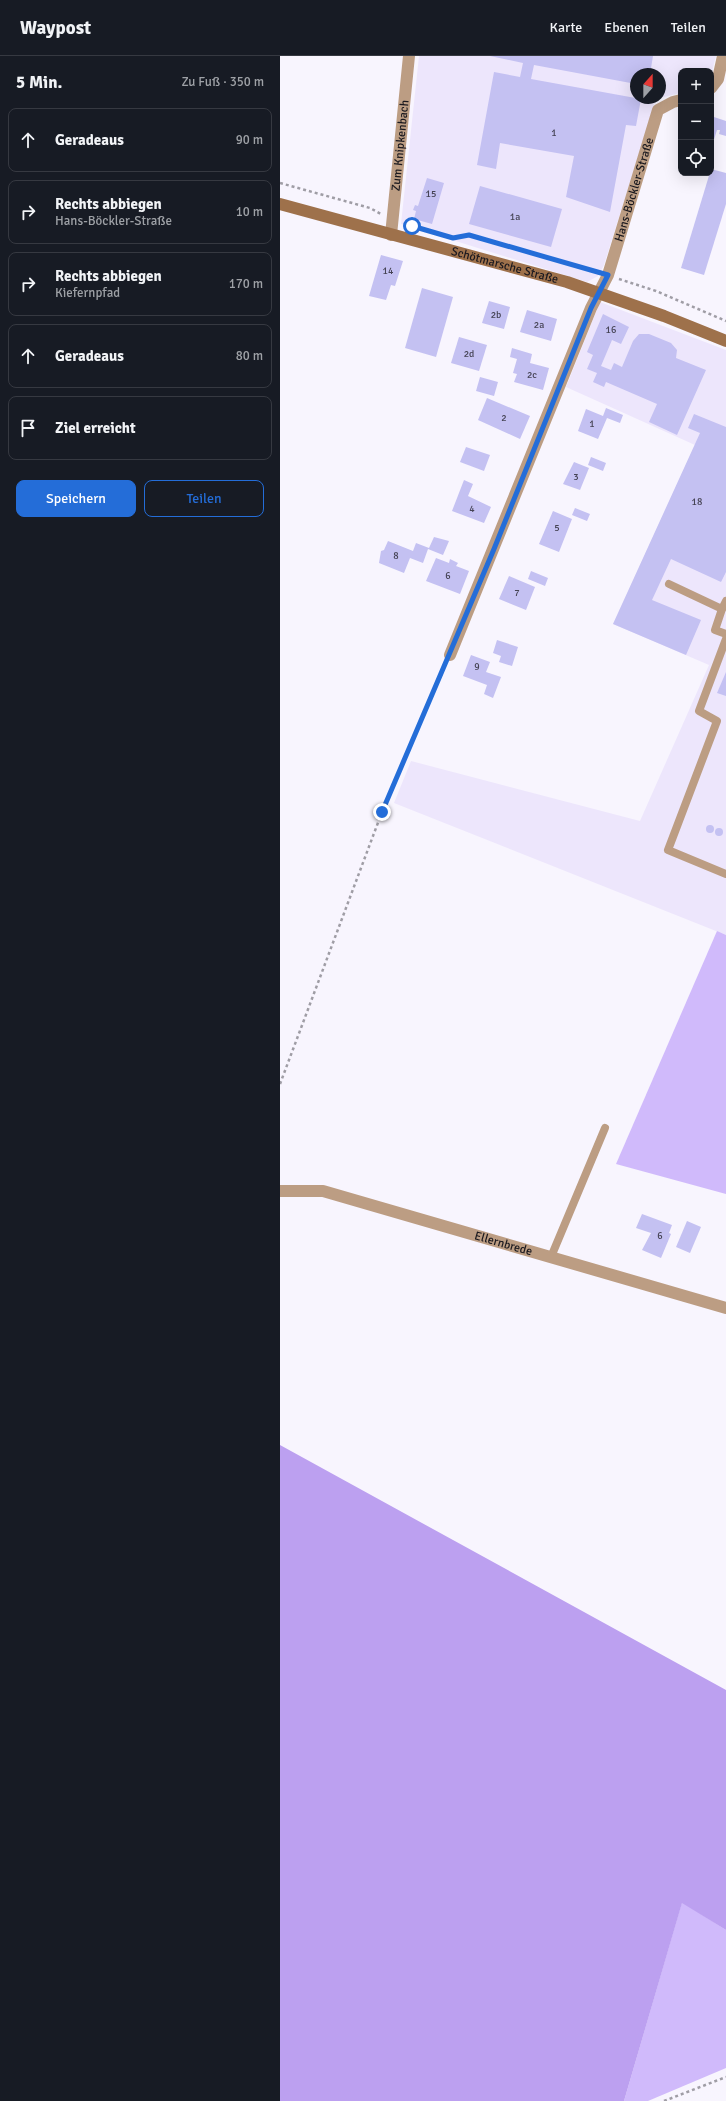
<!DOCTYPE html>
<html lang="de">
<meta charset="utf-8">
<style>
:root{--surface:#171b24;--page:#242831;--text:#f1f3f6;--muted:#9ea1a6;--line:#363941;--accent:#246dd8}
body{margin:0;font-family:Signika,sans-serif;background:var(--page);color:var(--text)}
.controls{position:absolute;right:12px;top:12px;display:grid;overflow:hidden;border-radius:8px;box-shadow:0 4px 16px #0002}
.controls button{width:36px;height:36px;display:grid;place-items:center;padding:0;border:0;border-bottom:1px solid var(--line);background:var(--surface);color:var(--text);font:20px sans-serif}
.compass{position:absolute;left:350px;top:12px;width:36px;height:36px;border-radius:50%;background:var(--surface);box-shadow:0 4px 16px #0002;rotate:21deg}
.stop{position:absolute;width:12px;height:12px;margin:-9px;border:3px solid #246dd8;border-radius:50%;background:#fff}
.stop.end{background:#246dd8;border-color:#fff;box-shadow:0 1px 4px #0008}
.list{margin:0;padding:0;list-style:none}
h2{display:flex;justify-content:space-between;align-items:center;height:52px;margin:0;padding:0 16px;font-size:17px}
h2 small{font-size:13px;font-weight:400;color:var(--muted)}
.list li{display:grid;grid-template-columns:26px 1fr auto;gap:12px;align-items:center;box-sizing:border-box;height:64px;margin:0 8px 8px;padding:0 8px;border:1px solid var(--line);border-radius:8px}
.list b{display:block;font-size:15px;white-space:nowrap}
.list p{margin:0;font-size:13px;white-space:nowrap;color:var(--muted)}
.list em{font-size:13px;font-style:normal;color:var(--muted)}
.actions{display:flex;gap:8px;padding:12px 16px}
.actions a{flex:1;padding:9px 0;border:1px solid var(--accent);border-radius:8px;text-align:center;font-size:14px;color:var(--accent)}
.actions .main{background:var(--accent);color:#fff}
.icon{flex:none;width:22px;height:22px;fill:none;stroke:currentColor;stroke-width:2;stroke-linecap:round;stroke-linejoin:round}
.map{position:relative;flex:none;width:446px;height:2045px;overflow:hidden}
header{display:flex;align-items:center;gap:24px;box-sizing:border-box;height:56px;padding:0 20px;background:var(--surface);border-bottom:1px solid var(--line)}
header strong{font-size:19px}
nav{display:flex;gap:22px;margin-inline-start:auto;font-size:14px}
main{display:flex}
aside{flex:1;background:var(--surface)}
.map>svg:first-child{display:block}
.built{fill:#ede6fc}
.green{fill:#d0bafb}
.forest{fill:#bca0f0}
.building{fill:#c4c1f2}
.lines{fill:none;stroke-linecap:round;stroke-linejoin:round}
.path{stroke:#9f9da5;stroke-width:2.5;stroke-dasharray:3 3;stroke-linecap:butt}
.lane{stroke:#bc9d83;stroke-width:8}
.street{stroke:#bc9d83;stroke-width:12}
.secondary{stroke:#9e714b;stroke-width:12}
.route{stroke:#246dd8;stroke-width:5}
.labels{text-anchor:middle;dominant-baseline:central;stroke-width:4;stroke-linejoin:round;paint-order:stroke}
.number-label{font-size:10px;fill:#454354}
.street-label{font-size:12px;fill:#1b191f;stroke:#fff}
</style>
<header>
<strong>Waypost</strong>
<nav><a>Karte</a><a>Ebenen</a><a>Teilen</a></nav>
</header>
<main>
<aside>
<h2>5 Min.<small>Zu Fuß · 350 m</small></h2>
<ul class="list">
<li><svg class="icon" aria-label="ahead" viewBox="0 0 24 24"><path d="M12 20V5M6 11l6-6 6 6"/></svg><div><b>Geradeaus</b></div><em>90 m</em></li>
<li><svg class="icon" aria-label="right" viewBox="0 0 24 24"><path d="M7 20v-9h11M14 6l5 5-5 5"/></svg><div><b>Rechts abbiegen</b><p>Hans-Böckler-Straße</p></div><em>10 m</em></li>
<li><svg class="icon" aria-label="right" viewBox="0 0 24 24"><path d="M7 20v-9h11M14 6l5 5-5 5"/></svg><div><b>Rechts abbiegen</b><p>Kiefernpfad</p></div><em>170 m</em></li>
<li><svg class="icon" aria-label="ahead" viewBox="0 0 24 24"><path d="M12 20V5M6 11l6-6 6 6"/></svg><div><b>Geradeaus</b></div><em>80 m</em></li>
<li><svg class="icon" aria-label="arrive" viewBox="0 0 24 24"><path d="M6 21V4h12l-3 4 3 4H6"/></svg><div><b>Ziel erreicht</b></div></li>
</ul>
<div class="actions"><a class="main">Speichern</a><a>Teilen</a></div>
</aside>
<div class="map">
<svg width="446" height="2045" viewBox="0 0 446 2045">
<rect width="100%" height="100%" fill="#f8f5fe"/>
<!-- built -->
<g class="built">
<path d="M139 0H436L431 19V15H401L400 37 380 42V18H356V42H378L376 43 324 209 318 220 307 226 121 168Z"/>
<path d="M320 246 446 294V879L114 747 131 705 360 765 429 609 333 568 415 389 286 331Z"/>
</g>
<!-- green -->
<g class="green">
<path d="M437 875 446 879V1138L336 1108Z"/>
<path d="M402 1846 446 1874V2012L368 2045H344Z"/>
</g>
<!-- forest -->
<path class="forest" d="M0 1389 446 1634V1874L402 1847 344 2045H0Z"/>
<!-- building -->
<g class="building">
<path d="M210 0H373L370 18H356V28L254 9 251 23 361 43 356 70 346 69 330 156 286 141 294 100 220 87 216 113 197 109 214 16 240 21 243 7Z"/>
<path d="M431 60 446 65V80L439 78 440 74H437L431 93Z"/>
<path d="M431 113 446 117V148L424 219 401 212Z"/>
<path d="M147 122 164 127 152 168 134 163 136 155 133 154 135 149 138 150Z"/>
<path d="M200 130 282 153 271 191 189 168Z"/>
<path d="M101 199 123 205 115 230 111 229 106 244 89 240Z"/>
<path d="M142 232 173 241 156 301 125 292Z"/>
<path d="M209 245 230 251 224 273 202 267Z"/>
<path d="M247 254 277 263 271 285 240 276Z"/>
<path d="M323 258 349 271 341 288 332 284 321 310 331 314 334 307 342 311 353 285 359 278H369L391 287 397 294 396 302 426 314 397 379 369 366 377 348 326 326 324 331 313 326 317 317 307 313 313 299 307 296Z"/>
<path d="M179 281 207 289 199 315 171 307Z"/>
<path d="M232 292 252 298 250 307 269 312 263 334 234 326 237 318 233 317 237 303 230 301Z"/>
<path d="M200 321 218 326 214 340 196 335Z"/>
<path d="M207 342 250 360 240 383 198 364Z"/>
<path d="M326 352 343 359 340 367 327 362 318 383 298 375 306 353 323 360Z"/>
<path d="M414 358 446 371V516L441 526 391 503 372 544 421 564 406 599 333 568 420 377 408 372Z"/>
<path d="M186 391 210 399 204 415 180 406Z"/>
<path d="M311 401 326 407 323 415 308 409Z"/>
<path d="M294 406 309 412 300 434 283 428Z"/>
<path d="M184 424 193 428 188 440 211 451 204 467 172 455Z"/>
<path d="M295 452 310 458 307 465 292 459Z"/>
<path d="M273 455 292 463 279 496 259 488Z"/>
<path d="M154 481 169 485 163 499 148 493 143 507 130 502 124 517 99 507 101 495 104 494 108 485 133 495 136 487 149 492Z"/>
<path d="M156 502 169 507 170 503 178 507 176 510 189 515 180 538 146 525Z"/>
<path d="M251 515 268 522 265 530 248 523Z"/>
<path d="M229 520 255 531 246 554 219 543Z"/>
<path d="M217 584 238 591 232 610 219 606 221 600 213 597Z"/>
<path d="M191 599 210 606 206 616 221 621 213 642 204 638 207 629 183 620Z"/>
<path d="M446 616V640L437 637Z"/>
<circle cx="430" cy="773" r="4"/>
<circle cx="439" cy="776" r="4"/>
<path d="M362 1158 392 1169 389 1177 391 1178 381 1202 362 1194 371 1177 356 1172Z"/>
<path d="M407 1165 421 1171 410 1197 396 1191Z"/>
</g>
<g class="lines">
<!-- path -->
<g class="path">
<path d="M0 127 90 152 101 158"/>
<path d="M176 182 189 179 315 215"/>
<path d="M339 223 376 235 446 265"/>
<path d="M0 1028 102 756 165 610"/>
<path d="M384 2045 446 2021"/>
</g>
<!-- lane -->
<g class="lane">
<path d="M389 528 442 553 446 545"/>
<path d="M442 553 435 574 446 578"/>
<path d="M446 583 419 655 437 665 388 794 446 818"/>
<path d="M271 1201 325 1072"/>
</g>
<!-- street -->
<g class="street">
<path d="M431 32 438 23 443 0"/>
<path id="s1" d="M111 179 129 0"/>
<path id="s2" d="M170 599 311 252 328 219 378 54 393 46 401 44"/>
<path id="s3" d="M0 1135H43L446 1252"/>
</g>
<!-- secondary -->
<path class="secondary" id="s4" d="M0 148 287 226 384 260 446 285"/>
</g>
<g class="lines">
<!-- route -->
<path class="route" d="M102 756 214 493 311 252 328 219 189 179 173 182 132 170"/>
</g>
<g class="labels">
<!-- number labels -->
<g class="number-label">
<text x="274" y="77">1</text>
<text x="151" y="138">15</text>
<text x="235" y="161">1a</text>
<text x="108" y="215">14</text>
<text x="216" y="259">2b</text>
<text x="259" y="269">2a</text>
<text x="331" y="274">16</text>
<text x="189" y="298">2d</text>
<text x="252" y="319">2c</text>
<text x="224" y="362">2</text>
<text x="312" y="368">1</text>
<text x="296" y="421">3</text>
<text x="417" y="446">18</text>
<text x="192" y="453">4</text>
<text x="277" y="472">5</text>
<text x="116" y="500">8</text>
<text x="168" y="520">6</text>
<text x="237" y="537">7</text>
<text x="197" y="611">9</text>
<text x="380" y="1180">6</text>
</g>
<!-- street labels -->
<g class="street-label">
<text stroke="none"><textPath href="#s1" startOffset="90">Zum Knipkenbach</textPath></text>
<text stroke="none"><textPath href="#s2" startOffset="501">Hans-Böckler-Straße</textPath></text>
<text stroke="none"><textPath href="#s4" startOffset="233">Schötmarsche Straße</textPath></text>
<text stroke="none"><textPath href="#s3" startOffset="231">Ellernbrede</textPath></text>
</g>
</g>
</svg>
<div class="controls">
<button>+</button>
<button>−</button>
<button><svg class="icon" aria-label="locate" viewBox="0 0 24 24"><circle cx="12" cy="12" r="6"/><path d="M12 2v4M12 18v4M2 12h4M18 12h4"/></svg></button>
</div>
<svg class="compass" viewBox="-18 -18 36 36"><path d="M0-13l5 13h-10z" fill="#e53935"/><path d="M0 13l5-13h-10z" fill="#9ea1a6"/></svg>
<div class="stop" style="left:132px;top:170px"></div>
<div class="stop end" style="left:102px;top:756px"></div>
</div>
</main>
